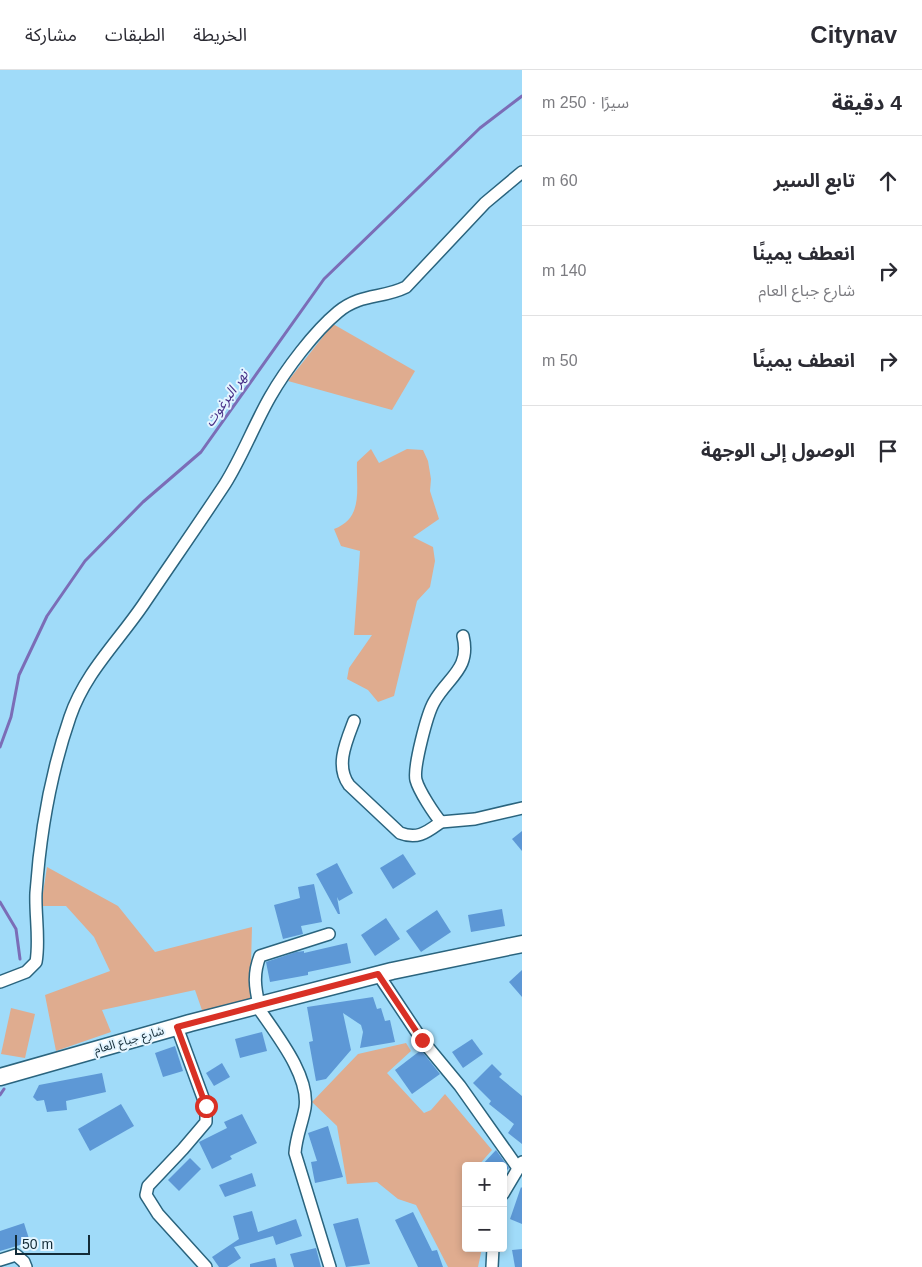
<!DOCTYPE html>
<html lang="ar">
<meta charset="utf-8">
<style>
:root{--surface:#fff;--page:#f2f2f3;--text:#2b2b33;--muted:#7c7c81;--line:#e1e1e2}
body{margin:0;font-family:Arial,"Noto Sans Arabic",sans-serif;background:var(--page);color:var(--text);direction:rtl}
.controls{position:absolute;right:15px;bottom:15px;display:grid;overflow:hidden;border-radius:5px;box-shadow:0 2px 8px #0003}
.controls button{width:45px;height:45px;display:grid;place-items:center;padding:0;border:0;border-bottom:1px solid var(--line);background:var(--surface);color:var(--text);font:25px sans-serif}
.scale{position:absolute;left:15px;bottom:12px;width:75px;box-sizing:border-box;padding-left:5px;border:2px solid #132b37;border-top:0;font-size:14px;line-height:18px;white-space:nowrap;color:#132b37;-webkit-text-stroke:4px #e4f5ff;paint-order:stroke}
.stop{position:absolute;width:15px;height:15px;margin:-11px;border:4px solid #d93025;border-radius:50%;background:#fff}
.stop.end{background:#d93025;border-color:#fff;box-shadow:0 1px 5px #0008}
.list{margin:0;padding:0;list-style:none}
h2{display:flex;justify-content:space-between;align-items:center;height:65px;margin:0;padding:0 20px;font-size:21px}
h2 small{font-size:16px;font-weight:400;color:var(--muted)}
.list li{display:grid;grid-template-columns:32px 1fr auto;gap:15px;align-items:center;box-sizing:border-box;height:90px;padding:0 20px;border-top:1px solid var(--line)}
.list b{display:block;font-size:19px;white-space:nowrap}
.list p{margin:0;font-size:16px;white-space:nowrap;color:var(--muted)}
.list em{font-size:16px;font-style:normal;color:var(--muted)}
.icon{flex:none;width:28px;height:28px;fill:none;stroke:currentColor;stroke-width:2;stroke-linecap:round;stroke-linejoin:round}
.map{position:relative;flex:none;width:522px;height:1197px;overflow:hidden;direction:ltr}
header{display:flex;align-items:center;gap:30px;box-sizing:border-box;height:70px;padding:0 25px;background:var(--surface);border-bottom:1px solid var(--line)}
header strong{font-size:24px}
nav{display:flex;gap:28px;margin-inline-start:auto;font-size:18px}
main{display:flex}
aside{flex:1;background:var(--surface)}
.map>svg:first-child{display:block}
.green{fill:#dfac8f}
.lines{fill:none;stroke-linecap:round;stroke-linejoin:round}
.stream{stroke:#7b6db7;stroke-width:3}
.building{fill:#5d98d6}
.street-casing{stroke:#2a647e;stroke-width:14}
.secondary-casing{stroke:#2a647e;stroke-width:19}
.street{stroke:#fff;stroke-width:11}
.secondary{stroke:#fff;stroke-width:16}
.route{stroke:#d93025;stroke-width:6}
.labels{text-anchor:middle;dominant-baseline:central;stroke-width:4;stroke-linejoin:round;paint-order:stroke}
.street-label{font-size:12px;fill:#132b37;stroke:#e4f5ff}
.water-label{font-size:14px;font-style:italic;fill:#462d86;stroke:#e4f5ff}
</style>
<header>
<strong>Citynav</strong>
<nav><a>الخريطة</a><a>الطبقات</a><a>مشاركة</a></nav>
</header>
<main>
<aside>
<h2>4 دقيقة<small>سيرًا · 250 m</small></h2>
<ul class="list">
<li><svg class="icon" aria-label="ahead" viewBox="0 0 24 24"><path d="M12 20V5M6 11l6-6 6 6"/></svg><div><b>تابع السير</b></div><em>60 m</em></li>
<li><svg class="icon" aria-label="right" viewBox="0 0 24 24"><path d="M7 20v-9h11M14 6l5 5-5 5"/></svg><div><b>انعطف يمينًا</b><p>شارع جباع العام</p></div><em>140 m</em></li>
<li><svg class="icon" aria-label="right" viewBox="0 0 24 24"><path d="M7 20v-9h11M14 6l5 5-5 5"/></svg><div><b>انعطف يمينًا</b></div><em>50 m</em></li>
<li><svg class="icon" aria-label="arrive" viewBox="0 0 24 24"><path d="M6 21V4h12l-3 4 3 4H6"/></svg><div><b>الوصول إلى الوجهة</b></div></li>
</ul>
</aside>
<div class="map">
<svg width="522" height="1197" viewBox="0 0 522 1197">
<rect width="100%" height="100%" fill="#a0dbf9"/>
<!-- green -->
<g class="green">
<path d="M333 254 415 301 392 340 288 311Z"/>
<path d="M371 379 379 393 407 379 423 380 428 391 431 409 430 421 439 449 413 467 433 477 435 491 430 517 417 531 394 626 378 632 368 620 347 609 349 598 372 565H354L360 481 341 476 334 459C364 448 356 419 357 392Z"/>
<path d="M47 797 118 836 155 882 252 857 250 930 203 943 195 920 102 940 111 962 56 981 45 925 110 901 94 867 66 836H41Z"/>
<path d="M11 938 35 944 25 988 1 984Z"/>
<path d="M406 973 411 981 387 1003 424 1043 431 1040 445 1024 492 1080 478 1096H466V1178H482L478 1197H448L416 1135 398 1129 377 1112 347 1114 337 1056 312 1032 358 984Z"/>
</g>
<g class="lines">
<!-- stream -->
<g class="stream">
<path d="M0 677 11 647 19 605 47 546 85 491 143 432 201 382 324 209 480 58 522 26"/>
<path d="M0 832 16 859 20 889"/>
<path d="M0 1025 4 1019"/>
</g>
</g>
<!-- building -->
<g class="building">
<path d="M522 761V781L512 769Z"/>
<path d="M403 784 416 804 393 819 380 798Z"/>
<path d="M337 793 353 823 339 831 337 827 340 844H338L316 804Z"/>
<path d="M314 814 322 852 301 856 303 864 283 869 274 835 300 828 298 817Z"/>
<path d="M502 839 505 856 471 862 468 845Z"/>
<path d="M437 840 451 862 421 882 406 861Z"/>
<path d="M386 848 400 869 375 886 361 865Z"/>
<path d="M347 873 351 893 308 902V905L270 912 266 892 296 882 304 881V883Z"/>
<path d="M522 900V927L509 912Z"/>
<path d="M373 927 377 939 381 938 385 951 390 950 395 972 360 978 363 962 361 955 343 943 351 980 326 1009 316 1011 309 972 313 971 307 937Z"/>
<path d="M262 962 267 981 240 988 235 969Z"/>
<path d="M472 969 483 984 463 998 452 982Z"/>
<path d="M175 976 183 1001 163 1007 155 983Z"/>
<path d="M421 980 440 1004 412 1024 395 1000Z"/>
<path d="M222 993 230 1007 214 1016 206 1003Z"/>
<path d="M492 994 502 1004 499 1007 522 1026V1074L508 1063 514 1054 489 1034 491 1031 473 1013Z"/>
<path d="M102 1003 106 1022 66 1031 67 1040 47 1042 44 1030 37 1031 33 1027 39 1015Z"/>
<path d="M121 1034 134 1056 90 1081 78 1059Z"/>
<path d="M242 1044 257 1073 230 1086 232 1089 212 1099 199 1072 227 1058 224 1052Z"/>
<path d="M328 1056 343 1107 315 1113 311 1092 317 1091 308 1063Z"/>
<path d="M496 1080 509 1098 503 1104V1096H481Z"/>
<path d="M190 1088 201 1099 179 1121 168 1110Z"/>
<path d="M252 1103 256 1116 225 1127 219 1115Z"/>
<path d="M521 1117 522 1118V1154L510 1149Z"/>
<path d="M252 1141 258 1162 296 1149 302 1166 276 1175 273 1166 234 1177 241 1188 227 1197H219L212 1187 239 1169 233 1146Z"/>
<path d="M413 1142 432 1181 437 1180 443 1197H418L395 1150Z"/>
<path d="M358 1148 370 1194 346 1197 333 1154Z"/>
<path d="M24 1153 30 1172 0 1181V1161Z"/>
<path d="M316 1178 321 1197H294L290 1184Z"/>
<path d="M522 1179V1197H515L512 1180Z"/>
<path d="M275 1188 277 1197H250V1194Z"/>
</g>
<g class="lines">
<defs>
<g id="street">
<path d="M463 566C471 599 448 607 434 632 427 644 413 698 416 710 419 721 434 744 441 752L475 749 522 738"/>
<path d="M354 651C346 672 335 696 349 715L400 763C418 770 427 762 441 752"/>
<path d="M378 904 422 970 460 1016 518 1098"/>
<path d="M0 912 26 902 36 892C40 870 35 845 36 823 40 765 51 702 70 647 85 603 117 573 143 535 170 495 198 455 225 414 242 387 254 355 270 327 286 299 314 262 338 242 361 223 382 229 406 217L485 133 522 102"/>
<path d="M259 935C255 917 253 904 260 886L329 864"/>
<path d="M257 936C275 963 310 1005 305 1038 302 1054 296 1067 295 1083L330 1197"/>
<path d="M177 957 206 1036V1052L183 1079 148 1116 146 1125 158 1144 206 1197"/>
<path d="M503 1124 522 1092"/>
<path d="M0 1190 16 1185 24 1192 26 1197"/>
<path d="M492 1197 493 1178"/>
</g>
<path id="secondary" d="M0 1007 190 953 392 901 522 874"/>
</defs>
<!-- street casing -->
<use href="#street" class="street-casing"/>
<!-- secondary casing -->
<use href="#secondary" class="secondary-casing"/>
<!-- street -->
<use href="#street" class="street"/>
<!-- secondary -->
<use href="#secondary" class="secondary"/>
</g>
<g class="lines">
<!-- route -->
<path class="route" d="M206 1036 177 957 378 904 422 970"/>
</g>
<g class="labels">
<!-- street labels -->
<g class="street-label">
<text transform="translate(129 970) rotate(-16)">شارع جباع العام</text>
</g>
<!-- water labels -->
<g class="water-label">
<text transform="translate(226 328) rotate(-55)">نهر البرغوت</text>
</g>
</g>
</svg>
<div class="controls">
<button>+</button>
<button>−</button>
</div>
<div class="scale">50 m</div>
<div class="stop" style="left:206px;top:1036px"></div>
<div class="stop end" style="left:422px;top:970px"></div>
</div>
</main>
